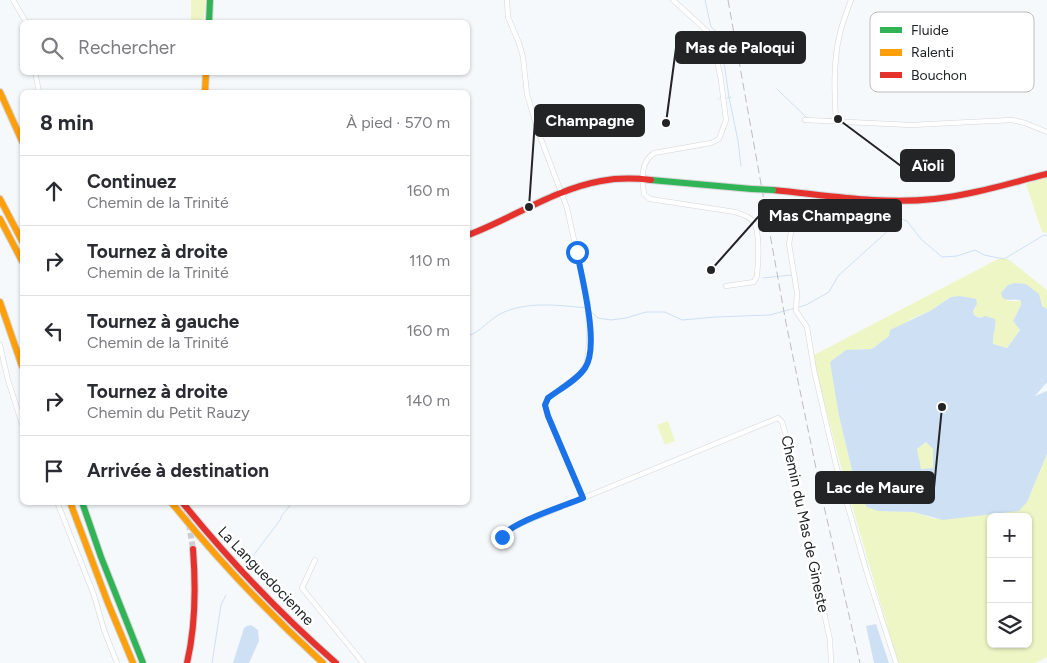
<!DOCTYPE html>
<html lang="fr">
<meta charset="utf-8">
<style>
:root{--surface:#fff;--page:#f2f2f3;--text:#2b2b33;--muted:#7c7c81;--line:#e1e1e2}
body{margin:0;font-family:Figtree,sans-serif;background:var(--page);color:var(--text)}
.controls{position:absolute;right:15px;bottom:15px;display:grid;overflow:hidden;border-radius:8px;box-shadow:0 1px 4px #0004}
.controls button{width:45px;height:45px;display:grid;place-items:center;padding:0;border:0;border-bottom:1px solid var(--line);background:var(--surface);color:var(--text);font:25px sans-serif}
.stop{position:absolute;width:15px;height:15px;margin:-11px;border:4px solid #1a73e8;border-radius:50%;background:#fff}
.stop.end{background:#1a73e8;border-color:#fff;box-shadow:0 1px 5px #0008}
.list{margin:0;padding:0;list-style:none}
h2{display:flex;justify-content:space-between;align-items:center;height:65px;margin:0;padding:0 20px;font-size:21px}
h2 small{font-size:16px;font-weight:400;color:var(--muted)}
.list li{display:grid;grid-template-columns:32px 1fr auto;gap:15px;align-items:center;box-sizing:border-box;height:70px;padding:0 20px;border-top:1px solid var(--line)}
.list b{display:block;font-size:19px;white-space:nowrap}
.list p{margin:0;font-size:16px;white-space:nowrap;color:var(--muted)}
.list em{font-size:16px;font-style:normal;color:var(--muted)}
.icon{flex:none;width:28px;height:28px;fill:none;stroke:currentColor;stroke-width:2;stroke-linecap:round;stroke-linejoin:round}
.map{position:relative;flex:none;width:1047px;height:663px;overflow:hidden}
.search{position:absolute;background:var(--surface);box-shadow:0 1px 4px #0004;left:20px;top:20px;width:450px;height:55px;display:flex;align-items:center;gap:12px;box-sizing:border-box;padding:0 18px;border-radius:8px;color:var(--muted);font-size:19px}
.panel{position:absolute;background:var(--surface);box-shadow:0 1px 4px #0004;left:20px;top:90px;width:450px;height:415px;border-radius:8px}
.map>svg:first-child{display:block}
.green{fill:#eef6c6;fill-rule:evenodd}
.water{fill:#cde0f4;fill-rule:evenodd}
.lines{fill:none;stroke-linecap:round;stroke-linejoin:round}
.stream{stroke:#cde0f4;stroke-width:1}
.secondary-tunnel{stroke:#ccced1;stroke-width:6;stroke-dasharray:6 3;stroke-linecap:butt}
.street-casing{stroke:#d3d5d8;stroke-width:5.5}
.fast-casing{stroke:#d3d5d8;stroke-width:8}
.slow-casing{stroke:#d3d5d8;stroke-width:8}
.jam-casing{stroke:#d3d5d8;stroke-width:8}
.street{stroke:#fefeff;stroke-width:4.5}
.fast{stroke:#30b455;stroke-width:6}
.slow{stroke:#ff9f0a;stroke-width:6}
.jam{stroke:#e5322d;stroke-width:6}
.rail{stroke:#bcbdbd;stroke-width:1;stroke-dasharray:8 4;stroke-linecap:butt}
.fast-bridge-casing{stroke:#d3d5d8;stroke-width:8;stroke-linecap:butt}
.fast-bridge{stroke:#30b455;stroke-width:6}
.route{stroke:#1a73e8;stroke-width:6}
.labels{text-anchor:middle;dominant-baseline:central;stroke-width:5;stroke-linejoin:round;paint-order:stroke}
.street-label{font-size:15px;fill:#222426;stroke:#fff}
.key{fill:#fff;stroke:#bdbdbe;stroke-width:1}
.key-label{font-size:14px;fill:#222426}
.leader{fill:none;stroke:#222426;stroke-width:2}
.callout-dot{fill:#222426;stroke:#fff;stroke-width:2}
.callout{fill:#222426;stroke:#222426;stroke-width:2}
.callout-label{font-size:16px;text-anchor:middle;font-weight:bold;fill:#fff}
</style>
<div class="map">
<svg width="1047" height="663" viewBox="0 0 1047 663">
<rect width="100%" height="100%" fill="#f6f9fc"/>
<!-- green -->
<g class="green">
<path d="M191 0H206L204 19 191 22Z"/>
<path d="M1047 177V233L1042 232 1026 184Z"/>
<path d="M998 259H1008L1047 290V309L1042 306 1039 298 1026 284 1014 283 1008 285 1007 301H1021V305L1013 321 1020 329 1007 348 993 344 992 336 996 324 974 315 973 311 976 307V300L960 296 951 297 930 311 911 319 872 349H858L839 416 857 491 878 511 913 512 935 519 1027 502 1047 454V657L1035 663H898L845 482 812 356ZM991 517H1028V644H991Z"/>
<path d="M668 421 675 441 665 445 657 425Z"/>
<path d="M927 442 933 449V469H920L917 449Z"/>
</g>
<!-- water -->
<g class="water">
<path d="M1014 283 1026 284 1039 294 1042 306 1047 309V382L1035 396 1047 391V454L1027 502 1019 511 943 520 913 512 878 511 867 507 857 491 839 416 830 362 846 350 872 349 889 336 890 330 930 311 951 297 960 296 976 299 977 304 973 311 974 315 980 318 985 316 995 319C997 327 992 335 993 344L1007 348 1020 330 1013 321 1021 305V301C1014 297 1008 303 1002 297L1001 293 1008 285ZM926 442 933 449V468L921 469 917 449Z"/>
<path d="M876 624 889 663H874L866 626Z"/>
<path d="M251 625 258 630 259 641 249 663H233L244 628 247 626Z"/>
</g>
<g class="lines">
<!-- stream -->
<g class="stream">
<path d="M705 0 711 27 720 35 729 97 738 141 741 166"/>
<path d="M777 89 807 118H810"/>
<path d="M727 98 731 97"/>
<path d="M718 99H719"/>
<path d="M827 119H833"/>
<path d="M763 278 791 275"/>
<path d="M589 310 598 318 611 320 626 318 646 312H665L682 320 715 317 770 315 806 305 829 292 838 276 901 219 907 221 921 239 942 257 957 256 975 250 984 255 1004 259 1044 235 1047 236"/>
<path d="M468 336C480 332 489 320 500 314 526 301 558 305 586 308"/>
<path d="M253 556 280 520 282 515 293 502"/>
<path d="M212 663 221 605 226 595"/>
</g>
<!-- secondary-tunnel -->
<path class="secondary-tunnel" d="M186 506 193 549"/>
<defs>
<g id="street">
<path d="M13 0 26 22"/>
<path d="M507 0 508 17 519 43 523 57 527 94 538 131 567 208 588 303 589 342 587 363 579 375 548 398 545 405 548 416 583 498"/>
<path d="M673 0 708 32 715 50 721 80 726 120 719 139 711 143 654 153C640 163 642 178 644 194L650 199 735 212C741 214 749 216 753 221 761 232 758 263 757 276L754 282 726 286"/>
<path d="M35 72 39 92"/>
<path d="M805 120 911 125 1012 120 1025 123 1047 132"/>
<path d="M836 121C834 92 833 61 840 33 843 21 847 11 851 0"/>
<path d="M890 200 885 216 882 219 875 221 853 222 829 215 806 218 797 224 791 232 789 244 797 292 796 311 807 327 814 370 836 465 867 573 896 663"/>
<path d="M0 345 8 380 22 424"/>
<path d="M57 502 94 595 104 630 117 663"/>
<path d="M501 541 505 532 525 522 778 418 782 422 785 432 830 640 831 663"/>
<path d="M315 560 302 588 363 663"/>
</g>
<g id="fast">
<path d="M209 22 210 0"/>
<path d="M651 180 752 189"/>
<path d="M82 502 101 557 143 663"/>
</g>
<g id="slow">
<path d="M0 92 22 141"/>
<path d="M205 92 206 72"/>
<path d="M0 199 22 241"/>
<path d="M0 219 22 261"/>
<path d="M0 302 22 366"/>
<path d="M70 502 108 603 133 663"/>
<path d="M171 502C218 560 268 613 323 663"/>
</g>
<g id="jam">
<path d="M773 190C826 195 881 205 934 199 972 195 1010 183 1047 174"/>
<path d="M468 235C511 219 555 189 601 181 617 178 634 178 651 180"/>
<path d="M182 502C229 560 280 614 336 663"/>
<path d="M187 663C196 625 196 588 193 549"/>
</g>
</defs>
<!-- street casing -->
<use href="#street" class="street-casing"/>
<!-- fast casing -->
<use href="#fast" class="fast-casing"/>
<!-- slow casing -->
<use href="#slow" class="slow-casing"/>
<!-- jam casing -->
<use href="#jam" class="jam-casing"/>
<!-- street -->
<use href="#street" class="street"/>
<!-- fast -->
<use href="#fast" class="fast"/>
<!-- slow -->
<use href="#slow" class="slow"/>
<!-- jam -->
<use href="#jam" class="jam"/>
<!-- rail -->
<path class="rail" d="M728 0 786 323 823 502 860 663"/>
<defs>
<path id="fast-bridge" d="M752 189 773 190"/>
</defs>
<!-- fast-bridge casing -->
<use href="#fast-bridge" class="fast-bridge-casing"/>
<!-- fast-bridge -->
<use href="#fast-bridge" class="fast-bridge"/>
</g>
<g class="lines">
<!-- route -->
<path class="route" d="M502 537C509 523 567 505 583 498L548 416 545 405 548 398C560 389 577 380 585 368 600 346 582 279 577 252"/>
</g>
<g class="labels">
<!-- street labels -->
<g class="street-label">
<text transform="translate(805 524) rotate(78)">Chemin du Mas de Gineste</text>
<text transform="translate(266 576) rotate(46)">La Languedocienne</text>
</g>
</g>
<!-- legend -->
<rect x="870" y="12" width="164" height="80" rx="8" class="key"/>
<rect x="880" y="27" width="22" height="6" fill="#30b455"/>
<rect x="880" y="49" width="22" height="7" fill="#ff9f0a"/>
<rect x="880" y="72" width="22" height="6" fill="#e5322d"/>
<g class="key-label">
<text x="911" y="35">Fluide</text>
<text x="911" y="57">Ralenti</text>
<text x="911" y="80">Bouchon</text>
</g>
<!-- callouts -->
<path class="leader" d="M666 123L676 48M529 207L535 120M838 119L901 166M711 270L759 216M942 407L934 488"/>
<g class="callout-dot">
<circle cx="666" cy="123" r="5"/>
<circle cx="529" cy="207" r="5"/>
<circle cx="838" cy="119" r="5"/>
<circle cx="711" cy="270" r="5"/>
<circle cx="942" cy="407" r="5"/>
</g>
<g class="callout">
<rect x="676" y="32" width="129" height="31" rx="5"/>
<rect x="535" y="105" width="109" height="31" rx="5"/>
<rect x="901" y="150" width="53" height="31" rx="5"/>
<rect x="759" y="200" width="142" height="31" rx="5"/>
<rect x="816" y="472" width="118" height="31" rx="5"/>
</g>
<g class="callout-label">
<text x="740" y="53">Mas de Paloqui</text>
<text x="590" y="126">Champagne</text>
<text x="928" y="171">Aïoli</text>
<text x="830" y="221">Mas Champagne</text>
<text x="875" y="493">Lac de Maure</text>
</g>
</svg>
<div class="controls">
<button>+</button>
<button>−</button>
<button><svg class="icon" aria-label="layers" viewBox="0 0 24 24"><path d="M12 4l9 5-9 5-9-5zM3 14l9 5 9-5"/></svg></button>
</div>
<div class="stop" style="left:577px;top:252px"></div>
<div class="stop end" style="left:502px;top:537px"></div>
<div class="search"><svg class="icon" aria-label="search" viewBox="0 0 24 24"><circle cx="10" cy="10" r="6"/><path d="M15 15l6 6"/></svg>Rechercher</div>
<section class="panel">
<h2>8 min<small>À pied · 570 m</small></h2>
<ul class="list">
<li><svg class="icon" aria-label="ahead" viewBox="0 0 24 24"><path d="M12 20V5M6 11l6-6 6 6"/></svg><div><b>Continuez</b><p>Chemin de la Trinité</p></div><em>160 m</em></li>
<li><svg class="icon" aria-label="right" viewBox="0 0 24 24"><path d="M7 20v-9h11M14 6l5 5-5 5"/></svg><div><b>Tournez à droite</b><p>Chemin de la Trinité</p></div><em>110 m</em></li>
<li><svg class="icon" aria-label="left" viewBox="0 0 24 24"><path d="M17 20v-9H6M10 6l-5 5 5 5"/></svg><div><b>Tournez à gauche</b><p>Chemin de la Trinité</p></div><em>160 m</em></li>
<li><svg class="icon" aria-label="right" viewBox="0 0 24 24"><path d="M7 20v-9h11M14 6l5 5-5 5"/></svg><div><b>Tournez à droite</b><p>Chemin du Petit Rauzy</p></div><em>140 m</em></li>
<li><svg class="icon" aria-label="arrive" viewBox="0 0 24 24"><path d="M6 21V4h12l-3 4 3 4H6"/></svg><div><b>Arrivée à destination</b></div></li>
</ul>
</section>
</div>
